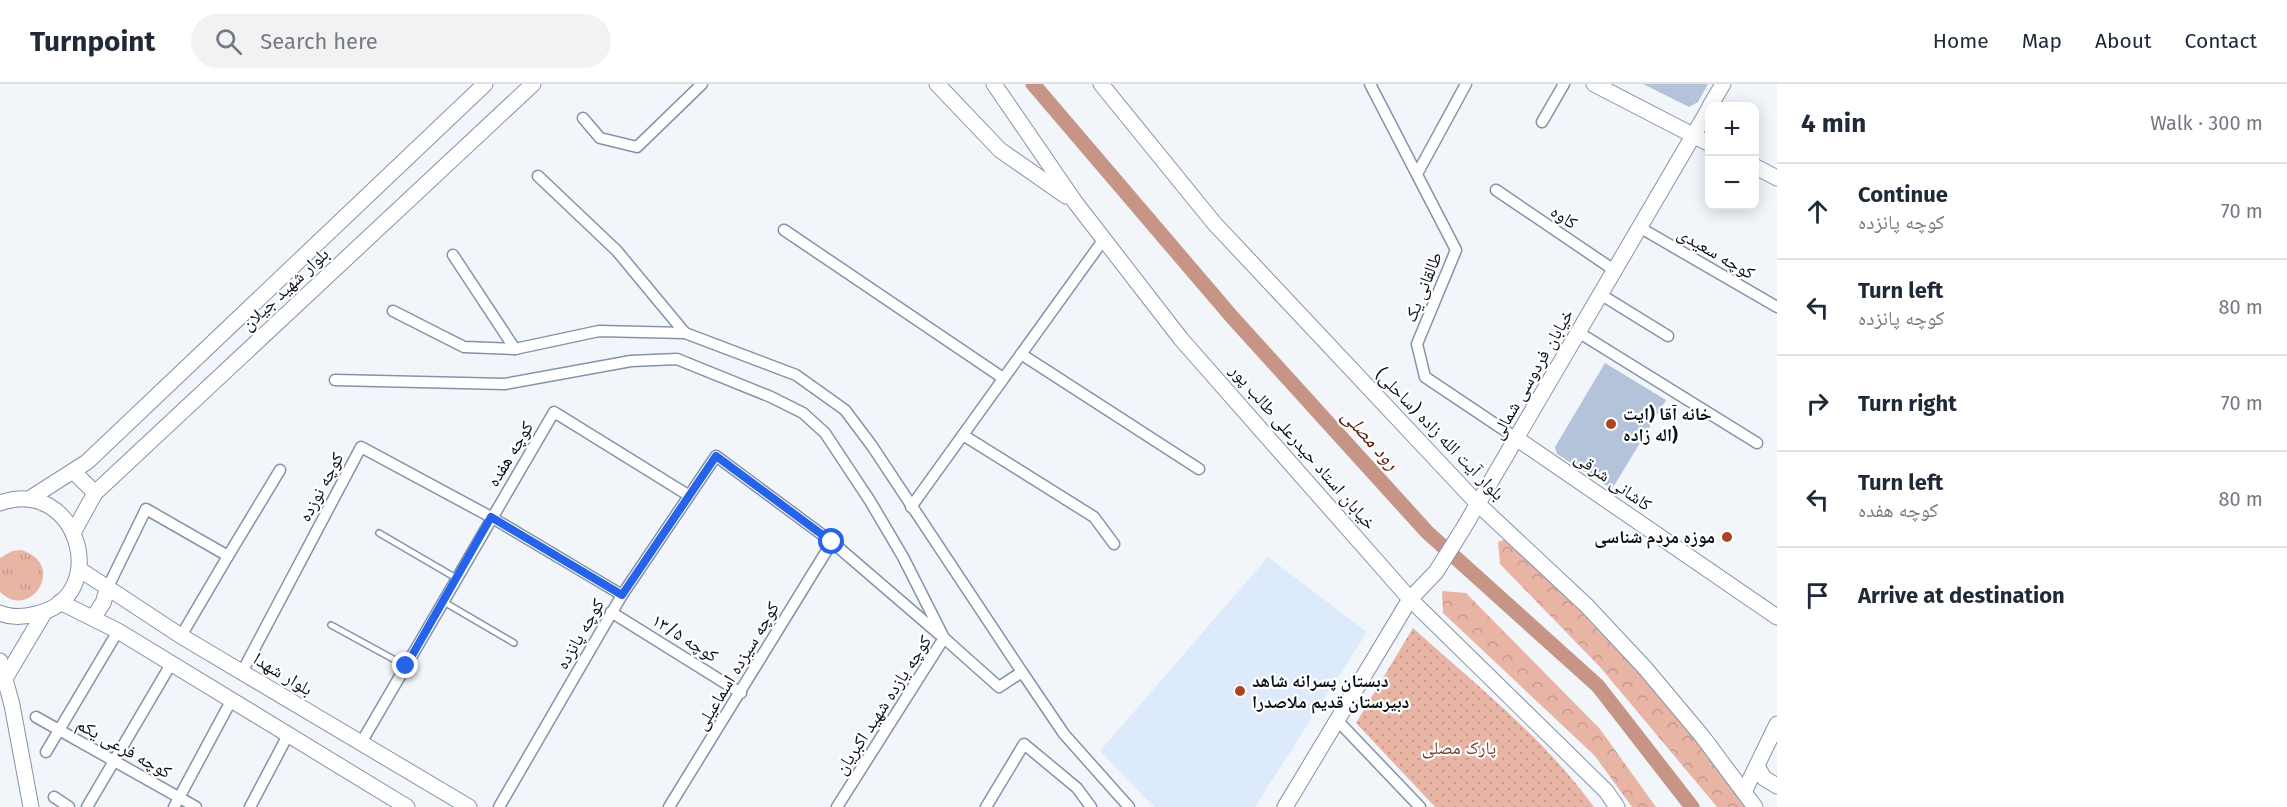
<!DOCTYPE html>
<meta charset="utf-8">
<style>
:root{--surface:#fff;--page:#f2f2f3;--text:#1f2937;--muted:#747a83;--line:#e0e1e3}
body{margin:0;font-family:"Fira Sans","Noto Naskh Arabic",sans-serif;background:var(--page);color:var(--text)}
.controls{position:absolute;right:18px;top:18px;display:grid;overflow:hidden;border-radius:12px;box-shadow:0 3px 15px #0003}
.controls button{width:54px;height:54px;display:grid;place-items:center;padding:0;border:0;border-bottom:2px solid var(--line);background:var(--surface);color:var(--text);font:30px sans-serif}
.stop{position:absolute;width:18px;height:18px;margin:-14px;border:4px solid #2563eb;border-radius:50%;background:#fff}
.stop.end{background:#2563eb;border-color:#fff;box-shadow:0 2px 6px #0008}
.list{margin:0;padding:0;list-style:none}
h2{display:flex;justify-content:space-between;align-items:center;height:78px;margin:0;padding:0 24px;font-size:26px}
h2 small{font-size:20px;font-weight:400;color:var(--muted)}
.list li{display:grid;grid-template-columns:39px 1fr auto;gap:18px;align-items:center;box-sizing:border-box;height:96px;padding:0 24px;border-top:2px solid var(--line)}
.list b{display:block;font-size:22px;white-space:nowrap}
.list p{margin:0;font-size:20px;white-space:nowrap;color:var(--muted)}
.list em{font-size:20px;font-style:normal;color:var(--muted)}
.icon{flex:none;width:33px;height:33px;fill:none;stroke:currentColor;stroke-width:2;stroke-linecap:round;stroke-linejoin:round}
.map{position:relative;flex:none;width:1777px;height:723px;overflow:hidden}
header{display:flex;align-items:center;gap:36px;box-sizing:border-box;height:84px;padding:0 30px;background:var(--surface);border-bottom:2px solid var(--line)}
header strong{font-size:28px}
nav{display:flex;gap:33px;margin-inline-start:auto;font-size:21px}
.search{width:420px;height:54px;background:var(--page);display:flex;align-items:center;gap:15px;box-sizing:border-box;padding:0 21px;border-radius:33px;color:var(--muted);font-size:22px}
main{display:flex}
aside{flex:1;background:var(--surface)}
.map>svg:first-child{display:block}
.built{fill:#ddeafc}
.grass{fill:url(#grass-tufts)}
.forest{fill:url(#forest-crowns)}
.park{fill:url(#park-dots)}
.lines{fill:none;stroke-linecap:round;stroke-linejoin:round}
.canal{stroke:#c79585;stroke-width:15}
.building{fill:#b2c3da}
.lane-casing{stroke:#8493aa;stroke-width:8}
.street-casing{stroke:#8493aa;stroke-width:13}
.secondary-casing{stroke:#8493aa;stroke-width:17}
.lane{stroke:#fff;stroke-width:5}
.street{stroke:#fff;stroke-width:10}
.secondary{stroke:#fff;stroke-width:15}
.route{stroke:#2563eb;stroke-width:8}
.poi-dot{fill:#ac4421;stroke:#fff;stroke-width:2}
.labels{text-anchor:middle;dominant-baseline:central;stroke-width:4.5;stroke-linejoin:round;paint-order:stroke}
.street-label{font-size:18px;fill:#090f17;stroke:#fff}
.poi-label{font-size:18px;font-weight:bold;fill:#090f17;stroke:#fff;text-anchor:start}
.park-label{font-size:18px;fill:#7a3a25;stroke:#fff}
.water-label{font-size:20px;font-style:italic;fill:#571a04;stroke:#fff}
</style>
<header>
<strong>Turnpoint</strong>
<div class="search"><svg class="icon" aria-label="search" viewBox="0 0 24 24"><circle cx="10" cy="10" r="6"/><path d="M15 15l6 6"/></svg>Search here</div>
<nav><a>Home</a><a>Map</a><a>About</a><a>Contact</a></nav>
</header>
<main>
<div class="map">
<svg width="1777" height="723" viewBox="0 0 1777 723">
<defs>
<pattern id="grass-tufts" width="24" height="20" patternUnits="userSpaceOnUse" patternTransform="scale(1.5)"><rect width="24" height="20" fill="#e8b5a5"/><path d="M3 7l-1-3M5 7V3M7 7l1-3M15 17l-1-3M17 17v-4M19 17l1-3" fill="none" stroke="#c69a8d"/></pattern>
<pattern id="forest-crowns" width="20" height="18" patternUnits="userSpaceOnUse" patternTransform="scale(1.5)"><rect width="20" height="18" fill="#e8b5a5"/><path d="M2 6a3 3 0 1 1 6 0M12 15a3 3 0 1 1 6 0" fill="none" stroke="#c69a8d"/></pattern>
<pattern id="park-dots" width="8" height="8" patternUnits="userSpaceOnUse" patternTransform="scale(1.5)"><rect width="8" height="8" fill="#e8b5a5"/><path d="M2 2h.1M6 6h.1" fill="none" stroke="#c69a8d" stroke-width="1.8" stroke-linecap="round"/></pattern>
</defs>
<rect width="100%" height="100%" fill="#f2f6fa"/>
<!-- built -->
<path class="built" d="M1268 473 1367 548 1255 723H1154L1100 667Z"/>
<!-- grass -->
<path class="grass" d="M21 466C68 480 30 538 0 508V474L12 467Z"/>
<!-- forest -->
<g class="forest">
<path d="M1508 454C1593 540 1678 624 1749 723H1717L1600 583 1500 480 1498 458Z"/>
<path d="M1442 507 1466 509 1600 645 1656 723H1632L1595 672 1443 529Z"/>
</g>
<!-- park -->
<path class="park" d="M1413 544C1475 600 1545 655 1594 723H1435L1356 639Z"/>
<g class="lines">
<!-- canal -->
<path class="canal" d="M1033 0 1232 233 1427 448 1598 602 1692 723"/>
</g>
<!-- building -->
<g class="building">
<path d="M1643 0H1708L1698 18 1689 23Z"/>
<path d="M1605 279 1666 316 1612 405 1557 370 1555 363Z"/>
</g>
<g class="lines">
<defs>
<g id="lane">
<path d="M379 449 456 494"/>
<path d="M444 518 514 559"/>
<path d="M331 541 406 582"/>
</g>
<g id="street">
<path d="M1370 0 1456 166 1417 260 1425 293 1516 354"/>
<path d="M583 34 600 54 637 63 702 0"/>
<path d="M1542 38 1564 0"/>
<path d="M1417 90 1466 0"/>
<path d="M538 92 617 167 685 249"/>
<path d="M1496 106 1614 186"/>
<path d="M1639 143 1777 223"/>
<path d="M784 146 1003 294"/>
<path d="M453 171 515 265"/>
<path d="M1600 210 1668 252"/>
<path d="M393 227 464 263 515 265 599 247 685 249 796 291 845 326 872 362 1022 588"/>
<path d="M1578 248 1757 359"/>
<path d="M1021 270 1199 385"/>
<path d="M335 296 505 300 631 277 677 275 771 313 803 329 825 349 870 417 903 473 944 554"/>
<path d="M963 351 1094 433 1114 460"/>
<path d="M911 423 1104 155"/>
<path d="M228 472 280 386"/>
<path d="M108 503 146 425 228 472 181 552"/>
<path d="M611 528 741 609"/>
<path d="M242 588 361 363 491 433 622 511"/>
<path d="M36 633 196 723"/>
<path d="M1337 636 1420 723"/>
<path d="M361 659 554 328 688 411"/>
<path d="M46 668 118 547"/>
<path d="M54 713 69 723"/>
<path d="M87 723 171 580"/>
<path d="M174 723 231 617"/>
<path d="M250 723 288 651"/>
<path d="M499 723 622 511 716 372 832 458 939 550"/>
<path d="M669 723 832 458"/>
<path d="M837 723 944 554 999 603 1022 588 1064 650 1129 723"/>
<path d="M986 723 1024 660 1077 704 1091 723"/>
</g>
<g id="secondary">
<path d="M937 0 1000 66 1066 112"/>
<path d="M994 0 1075 118 1181 255 1410 515 1606 707 1617 723"/>
<path d="M1101 0 1214 139 1478 420 1587 522 1645 584 1702 652 1755 723"/>
<path d="M1594 0 1710 60"/>
<path d="M1710 22 1723 0"/>
<path d="M1754 82 1777 94"/>
<path d="M1516 354 1777 533"/>
<path d="M74 388 95 409"/>
<path d="M29 415 87 378 485 0"/>
<path d="M0 419C78 391 113 513 36 530 24 533 11 534 0 529"/>
<path d="M74 447 95 409 533 0"/>
<path d="M79 485 181 552 469 723"/>
<path d="M60 518 118 547 407 723"/>
<path d="M93 534 103 519 108 503"/>
<path d="M0 577 12 621 31 723"/>
<path d="M6 593 44 529"/>
<path d="M1757 682 1764 694 1777 702"/>
<path d="M1744 708 1777 640"/>
<path d="M1285 723 1410 515 1436 488 1463 445 1710 23"/>
</g>
</defs>
<!-- lane casing -->
<use href="#lane" class="lane-casing"/>
<!-- street casing -->
<use href="#street" class="street-casing"/>
<!-- secondary casing -->
<use href="#secondary" class="secondary-casing"/>
<!-- lane -->
<use href="#lane" class="lane"/>
<!-- street -->
<use href="#street" class="street"/>
<!-- secondary -->
<use href="#secondary" class="secondary"/>
</g>
<g class="lines">
<!-- route -->
<path class="route" d="M406 582 491 433 622 511 716 372 832 458"/>
</g>
<!-- markers -->
<g class="poi-dot">
<circle cx="1611" cy="340" r="6"/>
<circle cx="1727" cy="453" r="6"/>
<circle cx="1240" cy="607" r="6"/>
</g>
<g class="labels">
<!-- street labels -->
<g class="street-label">
<text transform="translate(1564 133) rotate(34)">کاوه</text>
<text transform="translate(1716 169) rotate(30)">کوچه سعیدی</text>
<text transform="translate(1423 203) rotate(-68)">طالقانی یک</text>
<text transform="translate(285 205) rotate(-43)">بلوار شهید جیلان</text>
<text transform="translate(1532 290) rotate(-60)">خیابان فردوسی شمالی</text>
<text transform="translate(1440 350) rotate(46)">بلوار آیت الله زاده (ساحلی)</text>
<text transform="translate(1303 363) rotate(49)">خیابان استاد حیدرعلی طالب پور</text>
<text transform="translate(510 370) rotate(-59)">کوچه هفده</text>
<text transform="translate(1613 397) rotate(35)">کاشانی شرقی</text>
<text transform="translate(321 403) rotate(-62)">کوچه نوزده</text>
<text transform="translate(580 550) rotate(-60)">کوچه پانزده</text>
<text transform="translate(685 554) rotate(32)">کوچه ۱۳/۵</text>
<text transform="translate(737 582) rotate(-59)">کوچه سیزده اسماعیلی</text>
<text transform="translate(283 590) rotate(31)">بلوار شهدا</text>
<text transform="translate(883 621) rotate(-57)">کوچه یازده شهید اکبریان</text>
<text transform="translate(124 664) rotate(29)">کوچه فرعی یکم</text>
</g>
<!-- poi labels -->
<g class="poi-label">
<text x="1623" y="330">خانه آقا (ایت<tspan x="1623" dy="21">اله زاده)</tspan></text>
<text x="1715" y="453" text-anchor="end">موزه مردم شناسی</text>
<text x="1252" y="597">دبستان پسرانه شاهد<tspan x="1252" dy="21">دبیرستان قدیم ملاصدرا</tspan></text>
</g>
<!-- park labels -->
<g class="park-label">
<text x="1459" y="664">پارک مصلی</text>
</g>
<!-- water labels -->
<g class="water-label">
<text transform="translate(1371 355) rotate(48)">رود مصلی</text>
</g>
</g>
</svg>
<div class="controls">
<button>+</button>
<button>−</button>
</div>
<div class="stop" style="left:832px;top:458px"></div>
<div class="stop end" style="left:406px;top:582px"></div>
</div>
<aside>
<h2>4 min<small>Walk · 300 m</small></h2>
<ul class="list">
<li><svg class="icon" aria-label="ahead" viewBox="0 0 24 24"><path d="M12 20V5M6 11l6-6 6 6"/></svg><div><b>Continue</b><p>کوچه پانزده</p></div><em>70 m</em></li>
<li><svg class="icon" aria-label="left" viewBox="0 0 24 24"><path d="M17 20v-9H6M10 6l-5 5 5 5"/></svg><div><b>Turn left</b><p>کوچه پانزده</p></div><em>80 m</em></li>
<li><svg class="icon" aria-label="right" viewBox="0 0 24 24"><path d="M7 20v-9h11M14 6l5 5-5 5"/></svg><div><b>Turn right</b></div><em>70 m</em></li>
<li><svg class="icon" aria-label="left" viewBox="0 0 24 24"><path d="M17 20v-9H6M10 6l-5 5 5 5"/></svg><div><b>Turn left</b><p>کوچه هفده</p></div><em>80 m</em></li>
<li><svg class="icon" aria-label="arrive" viewBox="0 0 24 24"><path d="M6 21V4h12l-3 4 3 4H6"/></svg><div><b>Arrive at destination</b></div></li>
</ul>
</aside>
</main>
